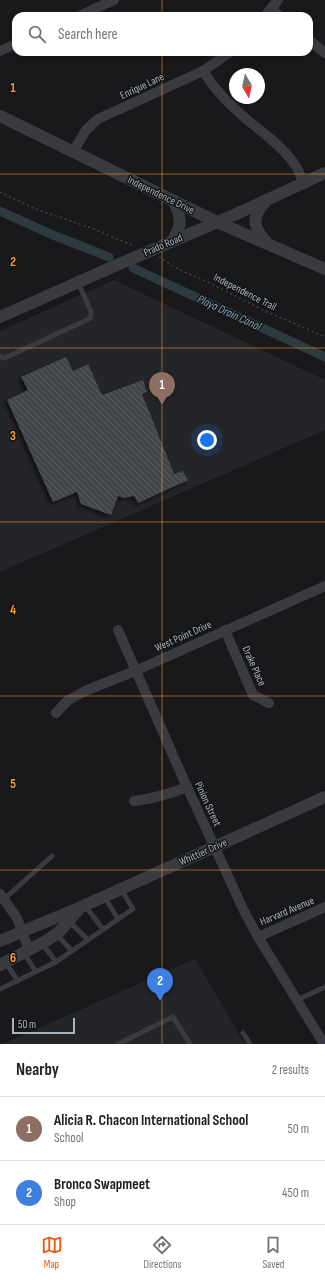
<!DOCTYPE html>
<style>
:root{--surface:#fff;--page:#f6f6f6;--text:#202124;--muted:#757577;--line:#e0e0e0;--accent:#ea580c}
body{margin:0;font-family:"Sofia Sans Condensed",sans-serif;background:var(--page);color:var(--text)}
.compass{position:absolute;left:229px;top:68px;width:36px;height:36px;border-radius:50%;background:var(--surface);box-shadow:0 2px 6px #0003;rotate:171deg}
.scale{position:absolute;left:12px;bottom:10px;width:63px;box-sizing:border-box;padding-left:4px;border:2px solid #aab2bb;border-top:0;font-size:11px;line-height:14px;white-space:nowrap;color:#aab2bb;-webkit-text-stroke:3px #131416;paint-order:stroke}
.you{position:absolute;left:207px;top:440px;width:14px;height:14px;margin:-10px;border:3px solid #fff;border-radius:50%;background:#1a73e8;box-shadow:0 0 0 6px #1a73e833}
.badge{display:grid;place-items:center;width:26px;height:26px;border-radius:50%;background:var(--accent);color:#fff;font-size:13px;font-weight:700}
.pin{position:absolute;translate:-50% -33px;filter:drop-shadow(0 1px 2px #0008)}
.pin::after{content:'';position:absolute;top:21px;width:14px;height:12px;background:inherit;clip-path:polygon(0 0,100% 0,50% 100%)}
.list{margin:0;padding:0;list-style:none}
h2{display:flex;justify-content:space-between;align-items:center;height:52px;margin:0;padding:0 16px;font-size:17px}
h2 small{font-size:13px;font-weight:400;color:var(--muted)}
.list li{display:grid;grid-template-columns:26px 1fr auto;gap:12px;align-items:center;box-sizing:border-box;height:64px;padding:0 16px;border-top:1px solid var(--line)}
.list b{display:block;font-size:15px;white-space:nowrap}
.list p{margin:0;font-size:13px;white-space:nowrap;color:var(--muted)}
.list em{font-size:13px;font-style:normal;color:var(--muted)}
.icon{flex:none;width:22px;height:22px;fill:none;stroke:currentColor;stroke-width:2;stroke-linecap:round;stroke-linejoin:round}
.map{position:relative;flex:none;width:325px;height:1044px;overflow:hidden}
.search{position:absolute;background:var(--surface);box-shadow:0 2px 6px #0003;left:12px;right:12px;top:12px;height:44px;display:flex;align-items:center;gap:10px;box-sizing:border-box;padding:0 14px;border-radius:12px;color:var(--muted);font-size:15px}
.sheet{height:180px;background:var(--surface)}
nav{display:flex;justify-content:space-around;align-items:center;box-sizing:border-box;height:56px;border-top:1px solid var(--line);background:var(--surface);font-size:11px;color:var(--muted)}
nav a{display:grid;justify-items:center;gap:2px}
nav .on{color:var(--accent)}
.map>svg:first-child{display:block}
.built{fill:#242528}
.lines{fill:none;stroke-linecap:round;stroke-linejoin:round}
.canal{stroke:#2d3a40;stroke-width:9}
.building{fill:url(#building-back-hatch);filter:url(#shadow)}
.path{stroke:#3f4347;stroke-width:1.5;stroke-dasharray:2 3;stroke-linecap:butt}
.service{stroke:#393b40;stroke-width:5}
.minor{stroke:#393b40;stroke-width:10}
.tertiary{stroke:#393b40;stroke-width:12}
.grid{fill:none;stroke:#fd9c2f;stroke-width:1;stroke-opacity:0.55}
.labels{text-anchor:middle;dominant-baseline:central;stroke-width:3;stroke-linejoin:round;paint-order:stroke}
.street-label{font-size:11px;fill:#aab2bb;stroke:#131416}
.water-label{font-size:12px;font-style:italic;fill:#80a5b8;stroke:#131416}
.grid-label{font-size:13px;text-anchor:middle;font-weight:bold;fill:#fd9c2f;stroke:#131416;stroke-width:3;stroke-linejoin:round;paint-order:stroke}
</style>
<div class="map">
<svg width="325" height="1044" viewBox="0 0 325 1044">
<defs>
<pattern id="building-back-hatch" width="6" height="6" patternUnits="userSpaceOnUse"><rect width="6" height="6" fill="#424448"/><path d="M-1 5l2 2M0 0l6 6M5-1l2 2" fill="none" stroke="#5b5d60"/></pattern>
<filter id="shadow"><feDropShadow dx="-2.5" dy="2.5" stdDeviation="2" flood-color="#0009"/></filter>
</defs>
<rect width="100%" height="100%" fill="#19191b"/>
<!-- built -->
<g class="built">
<path d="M114 280 325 380V430L0 572V331Z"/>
<path d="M195 959 245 1044H3Z"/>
</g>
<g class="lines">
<!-- canal -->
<g class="canal">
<path d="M0 211 53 235 109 257"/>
<path d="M133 268 325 357"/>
</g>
</g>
<!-- building -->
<path class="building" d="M66 357 73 371 88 364 102 395 143 380 147 392 142 394 174 474 183 471 188 480 138 503 134 496 124 498 118 496 111 515 81 504 77 492 53 502 7 400 28 390 21 377Z"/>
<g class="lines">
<!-- path -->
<g class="path">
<path d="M0 192 33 208 91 228 134 246"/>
<path d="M159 257 178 269 210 283 263 310 325 337"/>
</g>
<!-- service -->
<g class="service">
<path d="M0 356 3 358 7 357 89 319 91 316V312L78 282"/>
<path d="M104 896 118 919"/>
<path d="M4 899 52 856"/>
<path d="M85 906 103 929"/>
<path d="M69 921 88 940"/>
<path d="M56 934 72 951"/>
<path d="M42 943 56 962"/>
<path d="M24 953 36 972"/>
<path d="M5 962 18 981"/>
<path d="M0 989 56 962 133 909 121 889"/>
<path d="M297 1000 325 987"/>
<path d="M243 1033 250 1044"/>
<path d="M118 1044 173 1017 190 1044"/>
</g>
<!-- minor -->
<g class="minor">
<path d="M271 9 280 16"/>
<path d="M79 16 114 0"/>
<path d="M265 16 278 0"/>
<path d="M309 40 325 53"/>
<path d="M0 51 16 44"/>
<path d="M203 71C212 85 221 96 233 107 252 126 284 145 297 168 300 173 301 178 303 183"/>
<path d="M73 152 86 130 98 119 203 71 230 52"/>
<path d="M118 630 187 787 244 911 258 937 324 1044"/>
<path d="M225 630 253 695 269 703"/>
<path d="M56 713 67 701 85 691 135 671 325 586"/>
<path d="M134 801C153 799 169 794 187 787"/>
<path d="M0 894 17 918 29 950"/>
<path d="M258 937 325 907"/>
</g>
<!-- tertiary -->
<g class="tertiary">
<path d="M0 116 217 222 325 269"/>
<path d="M267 200C251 217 252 226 267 243"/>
<path d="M172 241C183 224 181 219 174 201"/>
<path d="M0 317 110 268 234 215 325 173"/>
<path d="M0 941 81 907 325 797"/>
<path d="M0 965 46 941 59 932 79 909"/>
</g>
</g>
<!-- grid -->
<path class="grid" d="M162 0V16M162 52V1044M0 174H325M0 348H325M0 522H325M0 696H325M0 870H325"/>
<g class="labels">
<!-- street labels -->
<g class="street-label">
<text transform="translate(142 86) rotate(-25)">Enrique Lane</text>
<text transform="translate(161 195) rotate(26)">Independence Drive</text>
<text transform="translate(163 245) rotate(-23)">Prado Road</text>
<text transform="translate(245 292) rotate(27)">Independence Trail</text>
<text transform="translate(183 636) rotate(-24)">West Point Drive</text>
<text transform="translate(254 666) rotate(66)">Drake Place</text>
<text transform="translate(208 804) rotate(65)">Pinion Street</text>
<text transform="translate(203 852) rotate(-24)">Whittier Drive</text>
<text transform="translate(287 911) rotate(-23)">Harvard Avenue</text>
</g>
<!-- water labels -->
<g class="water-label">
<text transform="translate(229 313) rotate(25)">Playa Drain Canal</text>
</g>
</g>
<g class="grid-label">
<text x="13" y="92">1</text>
<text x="13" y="266">2</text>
<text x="13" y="440">3</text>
<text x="13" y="614">4</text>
<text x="13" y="788">5</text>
<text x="13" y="962">6</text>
</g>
</svg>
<svg class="compass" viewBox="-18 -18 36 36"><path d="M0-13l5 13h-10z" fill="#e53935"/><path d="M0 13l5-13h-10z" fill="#757577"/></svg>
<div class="scale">50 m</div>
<div class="you"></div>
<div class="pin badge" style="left:162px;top:405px;background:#8d6e63">1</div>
<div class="pin badge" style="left:160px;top:1001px;background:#3f7fe0">2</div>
<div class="search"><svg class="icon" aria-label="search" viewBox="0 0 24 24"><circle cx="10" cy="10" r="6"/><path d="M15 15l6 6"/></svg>Search here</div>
</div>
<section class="sheet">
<h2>Nearby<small>2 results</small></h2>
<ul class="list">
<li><span class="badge" style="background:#8d6e63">1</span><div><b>Alicia R. Chacon International School</b><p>School</p></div><em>50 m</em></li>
<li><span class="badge" style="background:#3f7fe0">2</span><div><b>Bronco Swapmeet</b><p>Shop</p></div><em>450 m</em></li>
</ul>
</section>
<nav>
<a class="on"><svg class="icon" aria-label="map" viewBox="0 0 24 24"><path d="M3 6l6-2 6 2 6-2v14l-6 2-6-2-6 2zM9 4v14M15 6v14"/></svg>Map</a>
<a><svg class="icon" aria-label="directions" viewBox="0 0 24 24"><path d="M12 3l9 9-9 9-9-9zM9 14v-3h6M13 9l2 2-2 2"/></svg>Directions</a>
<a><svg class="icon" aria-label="saved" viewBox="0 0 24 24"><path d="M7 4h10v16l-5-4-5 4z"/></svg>Saved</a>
</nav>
